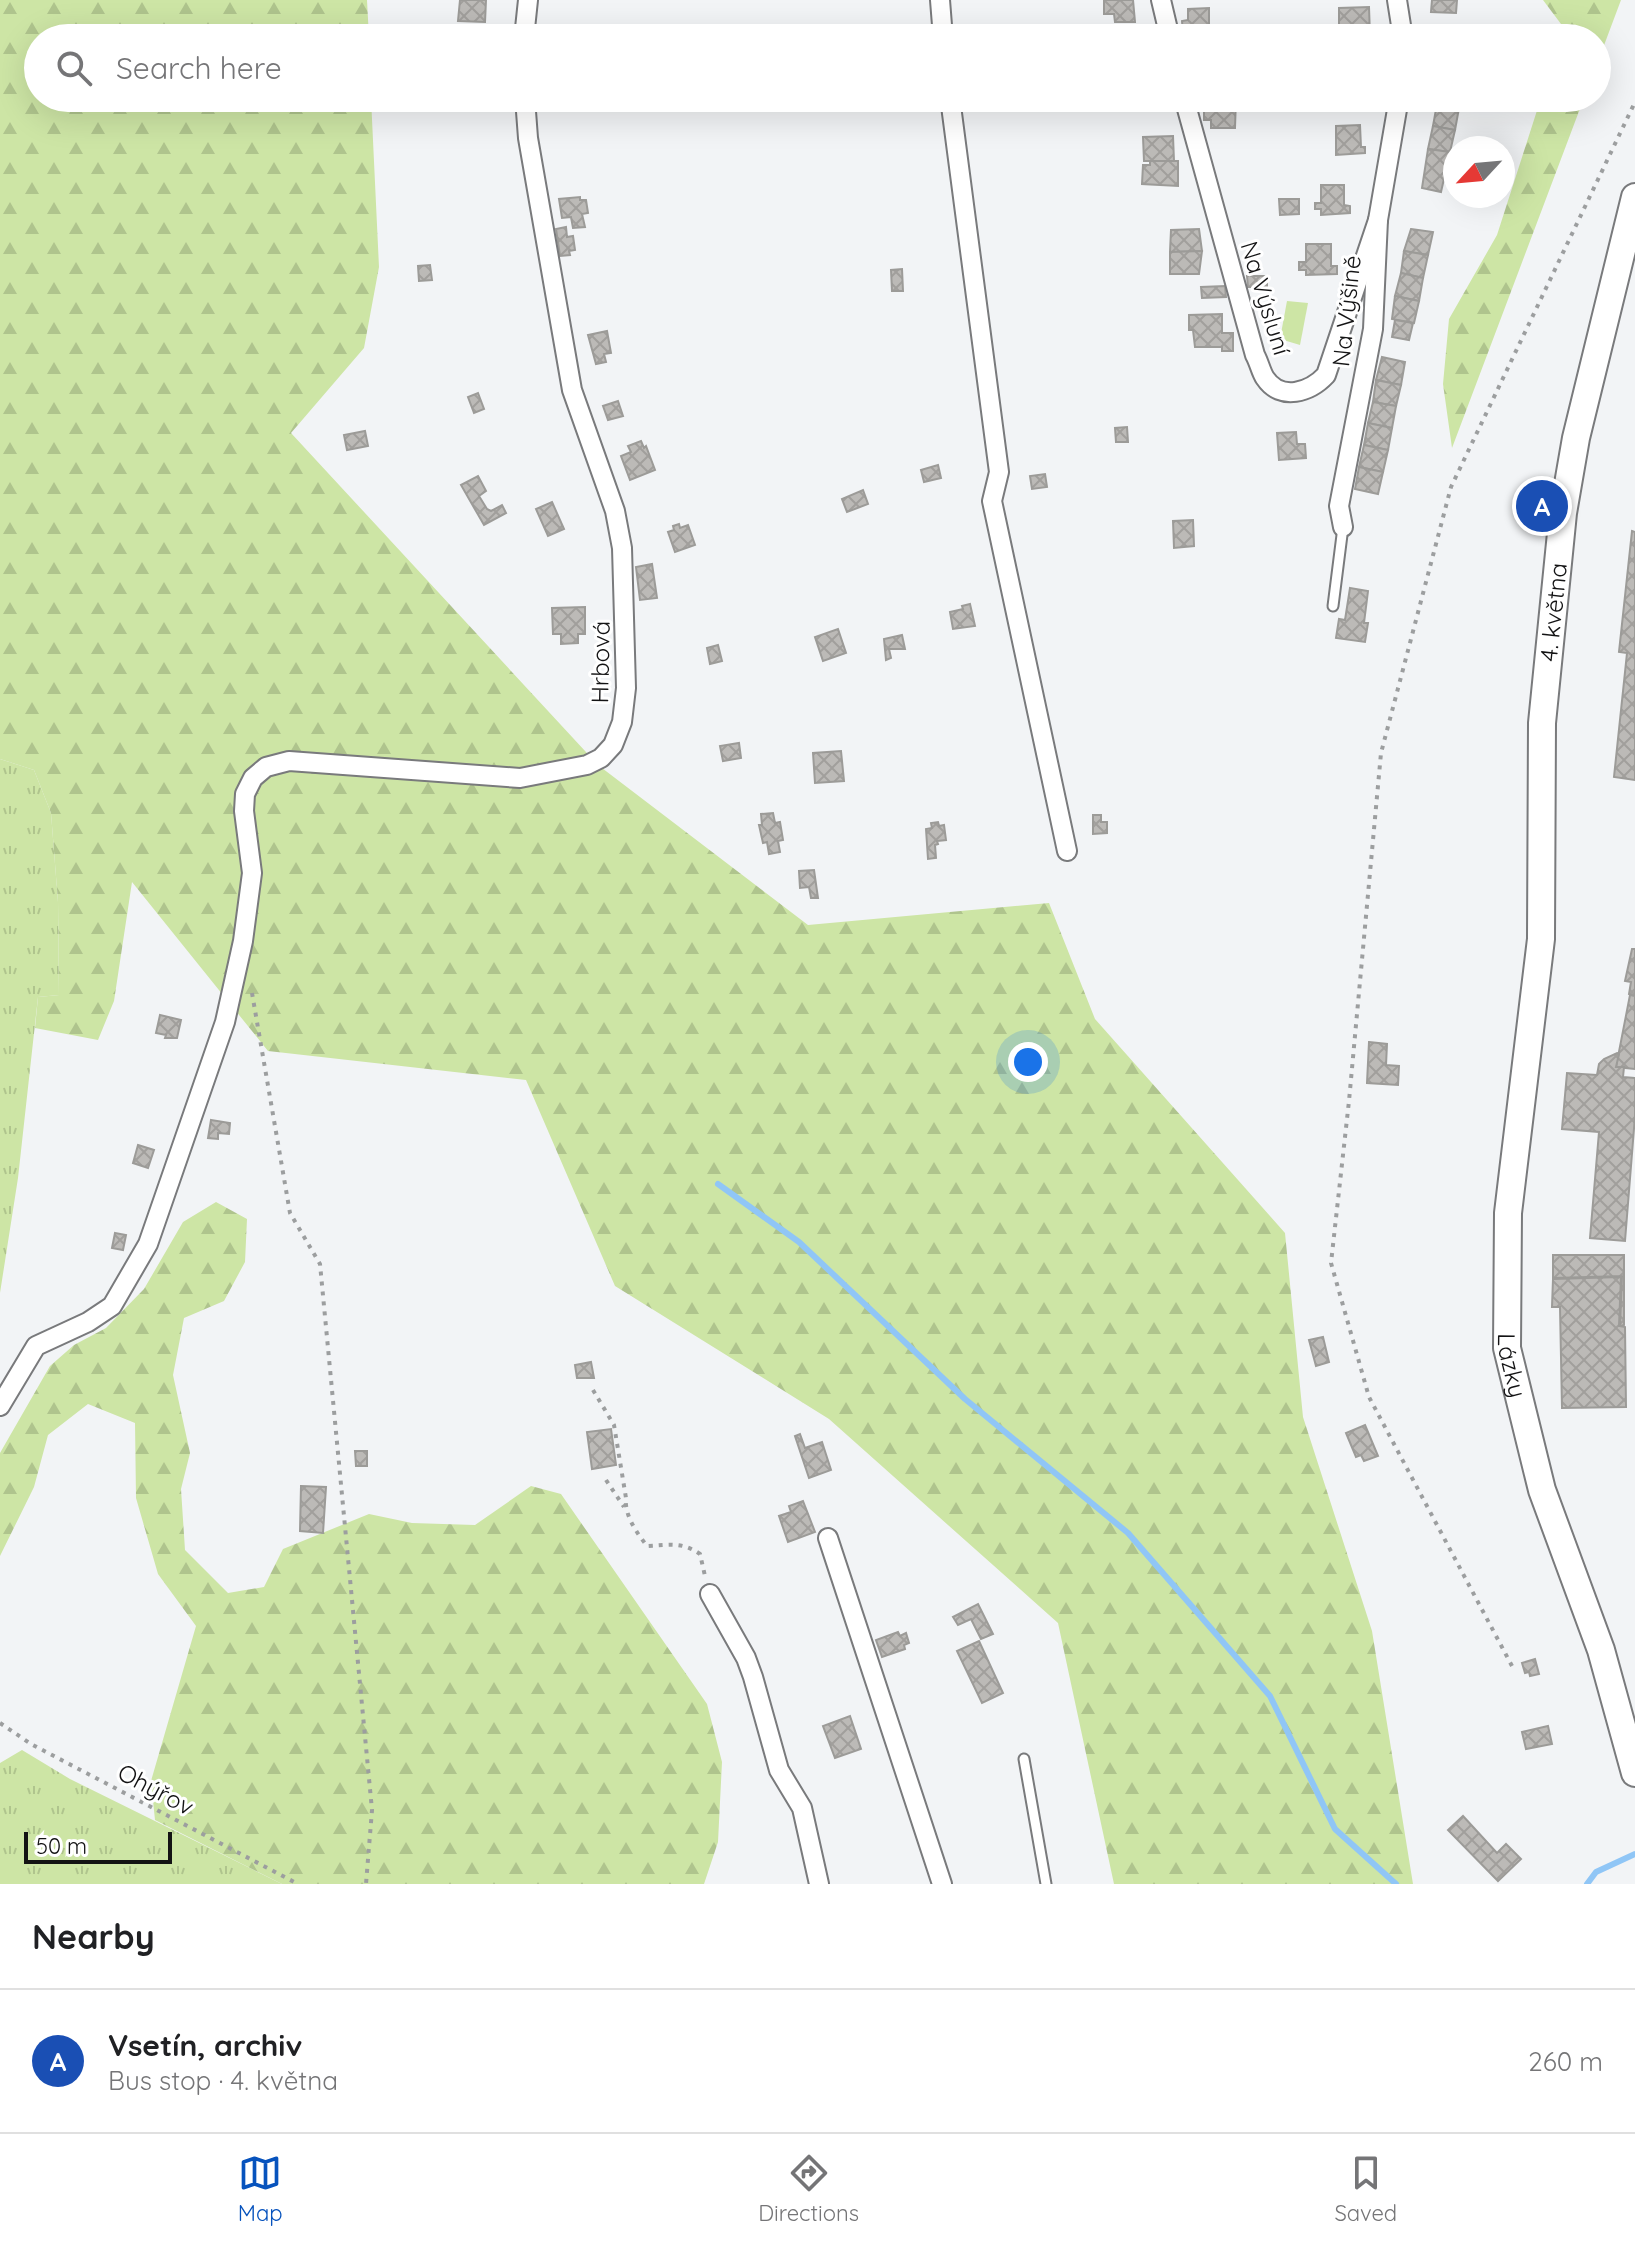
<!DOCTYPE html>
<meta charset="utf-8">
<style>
:root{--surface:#fff;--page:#f6f6f6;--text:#202124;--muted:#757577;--line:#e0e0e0;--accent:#0753bd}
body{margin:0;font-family:Quicksand,sans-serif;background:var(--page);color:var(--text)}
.compass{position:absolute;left:1443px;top:136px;width:72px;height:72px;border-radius:50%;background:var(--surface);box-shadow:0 8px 32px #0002;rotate:244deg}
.scale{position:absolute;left:24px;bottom:20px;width:148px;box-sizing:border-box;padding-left:8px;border:4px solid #131314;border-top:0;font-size:22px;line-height:28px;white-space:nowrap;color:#131314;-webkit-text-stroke:6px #fff;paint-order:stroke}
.you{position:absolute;left:1028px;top:1062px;width:28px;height:28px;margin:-20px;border:6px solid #fff;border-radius:50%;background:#1a73e8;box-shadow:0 0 0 12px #1a73e833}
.badge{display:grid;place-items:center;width:52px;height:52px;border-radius:50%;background:var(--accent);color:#fff;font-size:26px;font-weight:700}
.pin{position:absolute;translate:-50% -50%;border:4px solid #fff;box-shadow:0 2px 8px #0006}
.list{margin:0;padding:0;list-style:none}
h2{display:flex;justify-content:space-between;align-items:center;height:104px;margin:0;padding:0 32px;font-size:34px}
h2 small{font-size:26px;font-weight:400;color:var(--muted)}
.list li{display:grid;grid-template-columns:52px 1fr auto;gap:24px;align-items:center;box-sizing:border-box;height:144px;padding:0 32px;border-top:2px solid var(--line)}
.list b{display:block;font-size:30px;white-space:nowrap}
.list p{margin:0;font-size:26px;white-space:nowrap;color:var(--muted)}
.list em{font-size:26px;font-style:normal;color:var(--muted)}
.icon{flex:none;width:44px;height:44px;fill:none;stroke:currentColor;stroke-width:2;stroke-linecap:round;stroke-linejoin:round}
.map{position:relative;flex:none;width:1635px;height:1884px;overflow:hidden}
.search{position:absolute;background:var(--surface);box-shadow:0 8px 32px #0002;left:24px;right:24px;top:24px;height:88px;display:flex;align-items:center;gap:20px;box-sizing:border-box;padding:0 28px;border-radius:44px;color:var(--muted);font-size:30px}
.sheet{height:248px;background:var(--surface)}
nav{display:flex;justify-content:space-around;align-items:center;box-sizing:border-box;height:112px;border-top:2px solid var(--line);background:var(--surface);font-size:22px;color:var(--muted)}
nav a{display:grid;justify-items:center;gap:4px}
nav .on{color:var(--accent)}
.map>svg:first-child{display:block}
.grass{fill:url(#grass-tufts)}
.forest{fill:url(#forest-firs)}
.park{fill:#cde5a5}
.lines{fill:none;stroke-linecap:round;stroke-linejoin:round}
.stream{stroke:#90c6f6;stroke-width:6}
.building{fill:url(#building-cross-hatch);stroke:#9c9b98;stroke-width:2}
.lane-casing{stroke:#797a7c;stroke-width:13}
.street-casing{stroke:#797a7c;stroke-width:22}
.secondary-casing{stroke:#797a7c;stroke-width:30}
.path{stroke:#9c9e9f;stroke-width:4;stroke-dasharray:4 6;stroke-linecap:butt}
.lane{stroke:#fff;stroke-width:9}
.street{stroke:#fff;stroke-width:18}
.secondary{stroke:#fff;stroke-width:26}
.labels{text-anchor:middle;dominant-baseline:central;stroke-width:6;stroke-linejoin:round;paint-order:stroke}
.street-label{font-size:24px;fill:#131314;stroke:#fff}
</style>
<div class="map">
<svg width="1635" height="1884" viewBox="0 0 1635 1884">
<defs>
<pattern id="grass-tufts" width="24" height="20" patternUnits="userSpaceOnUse" patternTransform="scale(2)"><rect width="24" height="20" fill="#cde5a5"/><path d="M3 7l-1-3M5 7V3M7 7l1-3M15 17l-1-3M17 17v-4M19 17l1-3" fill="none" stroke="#afc48d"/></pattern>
<pattern id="forest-firs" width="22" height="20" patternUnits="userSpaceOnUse" patternTransform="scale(2)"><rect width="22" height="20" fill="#cde5a5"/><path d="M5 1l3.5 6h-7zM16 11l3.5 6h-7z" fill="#afc48d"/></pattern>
<pattern id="building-cross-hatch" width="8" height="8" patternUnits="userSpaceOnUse" patternTransform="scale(2)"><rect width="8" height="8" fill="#bcbab7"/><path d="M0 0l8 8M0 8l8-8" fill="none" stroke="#a19f9c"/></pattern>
</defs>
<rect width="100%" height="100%" fill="#f2f4f6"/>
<!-- grass -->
<g class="grass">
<path d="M0 759 34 770 51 813 58 902 59 995 38 997 18 1178 0 1293Z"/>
<path d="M22 1750 70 1779 282 1884H0V1763Z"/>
</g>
<!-- forest -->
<g class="forest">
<path d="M0 0H367L369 38H38V98H371L379 267 364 348 291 433 598 765 808 925 1049 903 1095 1019 1285 1233 1303 1417 1372 1631 1413 1884H1114L1058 1623 829 1419 615 1286 526 1080 268 1051 132 882 114 1001 98 1040 35 1028 38 997 59 995 58 902 51 813 34 770 0 759Z"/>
<path d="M1543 0H1621L1597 64V38H1561L1564 28Z"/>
<path d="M1541 98H1584L1452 448 1443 384 1449 319 1497 235Z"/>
<path d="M216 1202 247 1219 245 1262 224 1301 184 1318 173 1375 190 1453 181 1489 185 1550 228 1593 264 1587 283 1549 369 1514 412 1523 475 1525 531 1486 561 1494 707 1704 722 1762 718 1842 704 1884H282L155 1820 151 1781 196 1626 158 1574 136 1498 135 1423 88 1404 48 1435 34 1487 0 1556V1453L50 1366 74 1345 106 1328 144 1289 183 1222Z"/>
</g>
<!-- park -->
<path class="park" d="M1287 301 1308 303 1300 345 1280 339Z"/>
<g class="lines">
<!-- stream -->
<g class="stream">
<path d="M718 1184 799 1242 965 1399 1128 1533 1270 1696 1335 1829 1396 1884"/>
<path d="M1587 1884 1596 1872 1635 1854"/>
</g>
</g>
<!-- building -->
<g class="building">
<path d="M460 0H486L485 22 458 21Z"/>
<path d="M1104 0H1133L1135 22H1115L1114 14H1104Z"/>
<path d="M1432 0H1457L1456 13 1431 12Z"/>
<path d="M1369 7 1370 36 1345 37 1346 26H1339V8Z"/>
<path d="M1209 8V38H1188V33H1183L1182 21 1188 20V9Z"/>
<path d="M1211 98H1236L1235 128H1211V120H1204V105H1211Z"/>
<path d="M1438 98H1462L1459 108 1437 104Z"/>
<path d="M1437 104 1459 108 1455 130 1433 126Z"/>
<path d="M1360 125 1361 147H1365V153L1336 155V126Z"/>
<path d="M1433 126 1455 130 1450 152 1428 149Z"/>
<path d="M1173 136 1174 161H1144L1143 137Z"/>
<path d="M1428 149 1450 152 1441 192 1422 188Z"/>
<path d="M1150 161H1178V186L1142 184 1143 165H1150Z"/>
<path d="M1321 185H1344V205L1350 206V213L1321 215V209H1315V203H1321Z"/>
<path d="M580 197V200H586L588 213 582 214 585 227 573 228 571 217 562 218 559 199Z"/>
<path d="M1279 199H1299V214L1280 215Z"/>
<path d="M566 227 567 237 573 236 575 250 569 251 570 255 560 256 556 229Z"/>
<path d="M1199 229 1202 251 1170 252 1171 230Z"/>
<path d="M1411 229 1433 232 1428 255 1404 251Z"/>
<path d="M1306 244H1331V266H1337V274L1306 275V270H1299V262H1306Z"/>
<path d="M1202 251 1199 274H1170V252Z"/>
<path d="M1404 251 1428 255 1423 278 1401 273Z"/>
<path d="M430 265 432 280 419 281 418 266Z"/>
<path d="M902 269 903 291H892L891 270Z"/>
<path d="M1401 273 1423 278 1419 301 1395 296Z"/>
<path d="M1247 276H1267V287H1248Z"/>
<path d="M1225 286 1226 297 1202 298 1201 287Z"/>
<path d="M1395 296 1419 301 1414 323 1392 319Z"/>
<path d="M1222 314V333H1233V351H1222V347H1195L1193 330H1189V315Z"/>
<path d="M1395 320 1413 323 1409 340 1392 337Z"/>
<path d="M607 331 611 353 604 354 606 362 596 364 588 335Z"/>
<path d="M1382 357 1405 362 1401 385 1376 380Z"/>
<path d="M1376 380 1401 385 1396 406 1373 402Z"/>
<path d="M478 393 484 409 474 413 468 397Z"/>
<path d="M618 401 623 416 608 420 603 406Z"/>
<path d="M1373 402 1396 406 1392 428 1368 423Z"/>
<path d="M1368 423 1392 428 1388 450 1364 445Z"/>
<path d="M1127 427 1128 442H1116L1115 428Z"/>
<path d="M365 431 368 446 347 450 344 435Z"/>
<path d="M1296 432 1297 444H1305L1306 458 1279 460 1277 433Z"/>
<path d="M641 441 644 448 646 446 655 470 630 480 621 456 631 452 628 446Z"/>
<path d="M1364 445 1388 450 1383 472 1359 467Z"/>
<path d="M938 465 941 478 924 482 921 470Z"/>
<path d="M1359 467 1383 472 1378 494 1355 489Z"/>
<path d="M1045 474 1047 487 1032 489 1030 476Z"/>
<path d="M478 476 486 491 479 496 487 509 491 511 502 505 506 513 484 525 461 485Z"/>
<path d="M863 490 868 504 847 512 842 499Z"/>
<path d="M552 502 564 529 548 536 536 509Z"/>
<path d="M1193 520 1194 546 1174 548 1173 521Z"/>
<path d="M679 524 680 528 688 525 695 545 675 552 668 532 674 530 673 526Z"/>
<path d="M1632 531 1635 532V780L1614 777 1627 653 1619 652Z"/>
<path d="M652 564 657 598 640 600 636 567Z"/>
<path d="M1350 588 1368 591 1364 623H1368L1365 642 1336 638 1339 619 1345 620Z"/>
<path d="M970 604 975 626 953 629 950 612 963 609 962 606Z"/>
<path d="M585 607V634H578V643L561 644V634H553L552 608Z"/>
<path d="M838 629 846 653 823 661 815 637Z"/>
<path d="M902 635 905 649H889L891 658 886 660 884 639Z"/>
<path d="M718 645 722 661 710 664 707 648Z"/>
<path d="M739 743 741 758 723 761 720 746Z"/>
<path d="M841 751 844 781 815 783 813 753Z"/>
<path d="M773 813 775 823 780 822 783 840 778 841 780 852 769 854 767 842 763 843 759 825H762L761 814Z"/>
<path d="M1093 815H1101V822H1107V833L1093 834Z"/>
<path d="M938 822 939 826 944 825 946 840 937 841 938 844 935 845 936 858 928 859 926 829 932 828 931 823Z"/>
<path d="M814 870 818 898H811L809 887 800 888 799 871Z"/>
<path d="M1632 949H1635V996L1629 994 1631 982 1625 981Z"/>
<path d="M1630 995 1635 996V1069L1616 1067Z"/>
<path d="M160 1015 181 1020 177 1038H165L166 1035 156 1033Z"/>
<path d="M1369 1042 1387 1044 1386 1065 1399 1066 1398 1085 1367 1083Z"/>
<path d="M1617 1053 1619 1054 1616 1067H1624L1623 1077 1635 1078V1116L1625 1241 1590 1238 1599 1132 1562 1129 1567 1073 1597 1075 1599 1064 1604 1059Z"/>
<path d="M211 1120 230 1123 229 1134 218 1133V1139L208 1138Z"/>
<path d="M138 1145 154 1150 148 1168 133 1163Z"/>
<path d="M115 1233 126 1235 123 1250 112 1248Z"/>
<path d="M1553 1255H1624V1325L1620 1326 1622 1276 1553 1278Z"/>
<path d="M1621 1277 1619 1326 1625 1327 1626 1407 1562 1408 1560 1307H1552L1553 1279Z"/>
<path d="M1323 1337 1329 1362 1316 1366 1309 1340Z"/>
<path d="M591 1362 594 1378H577L575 1365Z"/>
<path d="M1365 1425 1378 1456 1364 1461 1361 1455 1356 1457 1346 1433Z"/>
<path d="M611 1429 616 1465 592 1469 587 1432Z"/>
<path d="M800 1434 805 1448 822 1442 831 1470 809 1478 795 1436Z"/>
<path d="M355 1451H367V1466H356Z"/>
<path d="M301 1486 326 1487 323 1533 300 1531Z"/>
<path d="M803 1501 815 1532 788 1542 779 1516 791 1512 789 1506Z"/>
<path d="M978 1604 993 1634 981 1639 971 1619 958 1625 953 1617Z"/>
<path d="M898 1632 900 1636 906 1633 909 1643 904 1645 905 1649 882 1657 876 1640Z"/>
<path d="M979 1641 1003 1693 982 1703 957 1651Z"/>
<path d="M1535 1659 1539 1674 1530 1676 1529 1672 1525 1673 1522 1663Z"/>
<path d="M850 1716 861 1749 835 1758 823 1726Z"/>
<path d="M1548 1726 1552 1744 1526 1749 1522 1732Z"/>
<path d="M1463 1816 1497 1853 1506 1844 1521 1859 1498 1881 1448 1830Z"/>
</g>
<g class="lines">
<defs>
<g id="lane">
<path d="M1333 606 1343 527"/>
<path d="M1024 1759 1046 1884"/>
</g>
<g id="street">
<path d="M940 0 943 38"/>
<path d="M1161 0 1170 38"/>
<path d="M1397 0 1403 38"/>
<path d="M524 38 528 0"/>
<path d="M950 98 999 472 992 501 1067 851"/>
<path d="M1184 98 1255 355C1259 362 1261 372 1265 378 1281 402 1310 392 1326 375L1378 220"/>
<path d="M1343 527 1339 506 1373 329 1378 220 1399 98"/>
<path d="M0 1406 36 1346 88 1322 112 1306 148 1244 225 1022 243 941 252 873 244 811 245 794 253 778 266 767 289 761 520 778 587 765 601 758 613 745 622 722 626 688 622 548 615 511 572 390 528 138 525 98"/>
<path d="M828 1538 942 1884"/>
<path d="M710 1594 746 1658 753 1677 779 1770 802 1808 819 1884"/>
</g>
<g id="secondary">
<path id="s1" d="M1635 197 1576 438 1563 513 1542 723 1541 939 1508 1213 1507 1348 1542 1490 1601 1650 1635 1773"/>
</g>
</defs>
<!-- lane casing -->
<use href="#lane" class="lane-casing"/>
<!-- street casing -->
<use href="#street" class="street-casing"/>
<!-- secondary casing -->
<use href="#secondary" class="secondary-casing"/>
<!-- path -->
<g class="path">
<path d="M252 993 290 1213 320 1264 372 1810 366 1884"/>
<path d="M593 1390 614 1425 626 1498C624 1515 637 1533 647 1546 668 1545 681 1541 700 1554L705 1576"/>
<path d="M606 1480 624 1507"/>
<path d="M1512 1666 1369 1397 1331 1263 1349 1101 1381 753 1451 487 1635 102"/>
<path d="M0 1723 31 1744 298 1884"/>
</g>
<!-- lane -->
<use href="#lane" class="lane"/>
<!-- street -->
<use href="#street" class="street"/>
<!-- secondary -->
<use href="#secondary" class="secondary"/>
</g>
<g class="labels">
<!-- street labels -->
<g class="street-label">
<text transform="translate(1266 298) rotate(73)">Na Výsluní</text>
<text transform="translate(1346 311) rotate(-84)">Na Výšině</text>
<text transform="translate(1553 612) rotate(-84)">4. května</text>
<text transform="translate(600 662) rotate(-89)">Hrbová</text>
<text stroke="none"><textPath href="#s1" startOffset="1180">Lázky</textPath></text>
<text transform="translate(156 1789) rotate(28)">Ohýřov</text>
</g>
</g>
</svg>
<svg class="compass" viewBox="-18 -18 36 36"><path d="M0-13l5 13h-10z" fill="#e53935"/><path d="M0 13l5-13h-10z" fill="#757577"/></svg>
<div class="scale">50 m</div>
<div class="you"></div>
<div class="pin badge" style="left:1542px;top:506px;background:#1a4fb4">A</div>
<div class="search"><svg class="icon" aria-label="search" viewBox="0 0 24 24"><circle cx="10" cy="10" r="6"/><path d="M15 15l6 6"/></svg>Search here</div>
</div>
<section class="sheet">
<h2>Nearby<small></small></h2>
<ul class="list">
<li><span class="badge" style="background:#1a4fb4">A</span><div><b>Vsetín, archiv</b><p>Bus stop · 4. května</p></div><em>260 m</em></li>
</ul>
</section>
<nav>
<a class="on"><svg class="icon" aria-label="map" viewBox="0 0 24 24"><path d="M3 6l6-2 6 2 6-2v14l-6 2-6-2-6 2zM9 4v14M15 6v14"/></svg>Map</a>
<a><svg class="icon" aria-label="directions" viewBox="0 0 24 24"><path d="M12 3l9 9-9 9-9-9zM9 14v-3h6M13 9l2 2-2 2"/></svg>Directions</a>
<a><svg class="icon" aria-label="saved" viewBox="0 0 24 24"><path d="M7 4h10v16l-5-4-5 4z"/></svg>Saved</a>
</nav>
